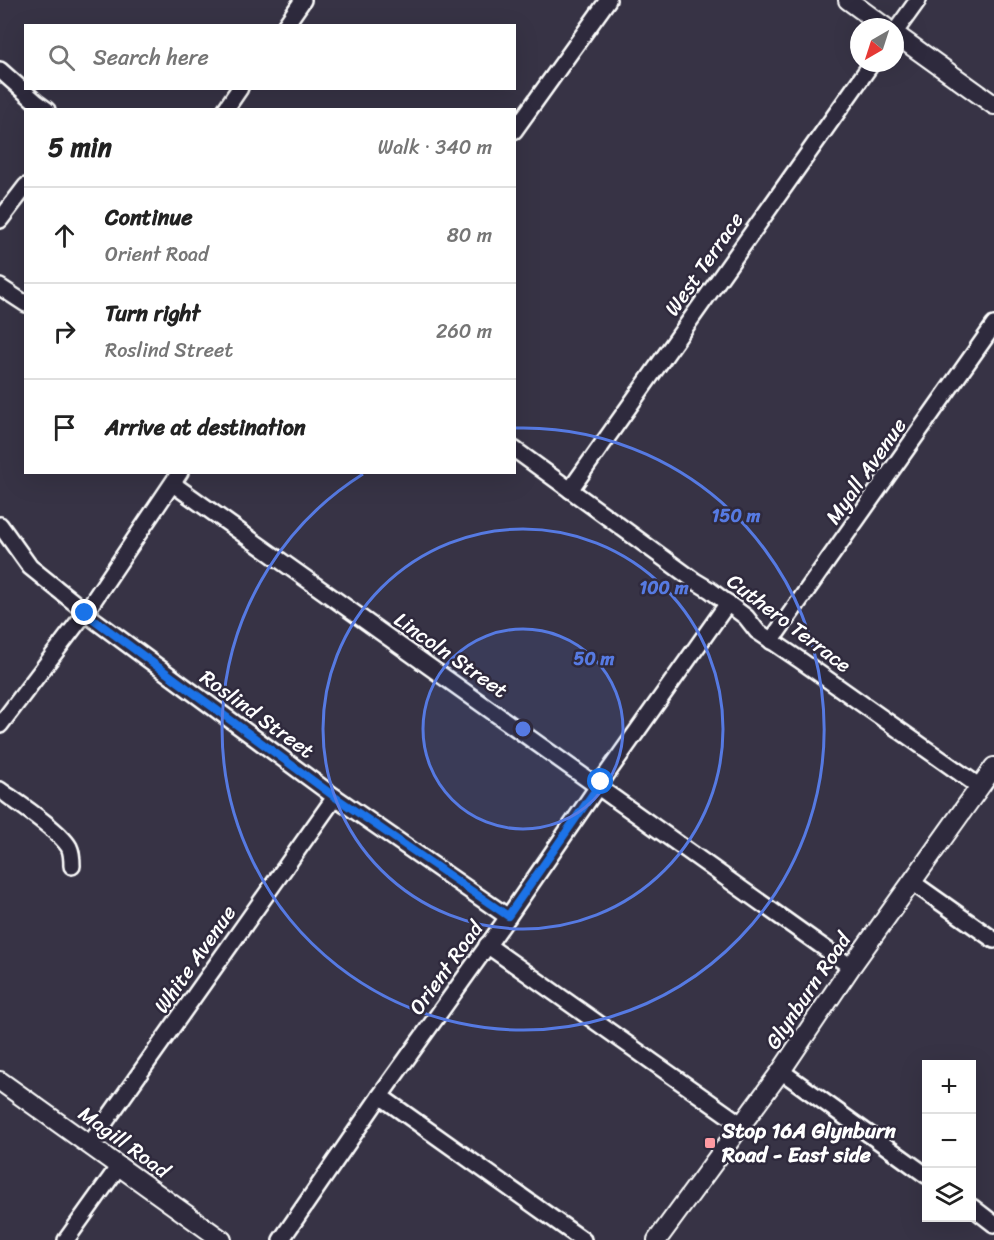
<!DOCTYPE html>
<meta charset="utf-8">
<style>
:root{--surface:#fff;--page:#f2f2f2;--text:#222;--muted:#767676;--line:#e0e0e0}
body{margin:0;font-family:Sriracha,sans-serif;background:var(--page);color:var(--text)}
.controls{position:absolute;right:18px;bottom:18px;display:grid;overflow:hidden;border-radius:0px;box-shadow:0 6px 24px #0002}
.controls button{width:54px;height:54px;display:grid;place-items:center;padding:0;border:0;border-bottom:2px solid var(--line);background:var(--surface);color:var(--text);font:30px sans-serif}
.compass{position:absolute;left:850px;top:18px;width:54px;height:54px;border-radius:50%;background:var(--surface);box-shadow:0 6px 24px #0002;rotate:219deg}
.stop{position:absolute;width:18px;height:18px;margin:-14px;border:4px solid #1a73e8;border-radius:50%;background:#fff}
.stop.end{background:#1a73e8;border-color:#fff;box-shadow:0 2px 6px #0008}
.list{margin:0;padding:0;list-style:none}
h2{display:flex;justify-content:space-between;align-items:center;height:78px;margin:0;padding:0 24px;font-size:26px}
h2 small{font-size:20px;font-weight:400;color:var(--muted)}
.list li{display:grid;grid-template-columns:39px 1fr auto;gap:18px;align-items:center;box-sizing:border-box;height:96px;padding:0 24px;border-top:2px solid var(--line)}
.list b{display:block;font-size:22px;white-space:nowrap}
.list p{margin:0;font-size:20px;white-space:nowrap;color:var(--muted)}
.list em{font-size:20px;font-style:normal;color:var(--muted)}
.icon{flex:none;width:33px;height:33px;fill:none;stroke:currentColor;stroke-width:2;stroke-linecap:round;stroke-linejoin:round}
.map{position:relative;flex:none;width:994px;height:1240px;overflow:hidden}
.search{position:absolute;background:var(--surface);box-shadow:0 6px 24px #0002;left:24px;top:24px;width:492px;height:66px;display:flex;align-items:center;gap:15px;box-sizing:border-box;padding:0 21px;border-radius:0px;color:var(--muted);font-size:22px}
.panel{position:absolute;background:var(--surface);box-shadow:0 6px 24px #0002;left:24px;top:108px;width:492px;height:366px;border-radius:0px}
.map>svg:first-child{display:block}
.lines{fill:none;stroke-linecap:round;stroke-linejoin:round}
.minor-casing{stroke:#fff;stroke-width:20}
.major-casing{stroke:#fff;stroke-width:22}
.minor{stroke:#2f2a3d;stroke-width:15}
.major{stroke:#2f2a3d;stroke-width:18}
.route{stroke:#1a73e8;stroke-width:8}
.ring{fill:none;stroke:#567ae2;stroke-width:3}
.poi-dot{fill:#ff9aa2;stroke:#2f2a3d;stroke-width:2}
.labels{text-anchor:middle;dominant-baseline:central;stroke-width:5;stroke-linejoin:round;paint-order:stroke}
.street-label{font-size:21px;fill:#fff;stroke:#2f2a3d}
.poi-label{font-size:21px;font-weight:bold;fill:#fff;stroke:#2f2a3d;text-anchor:start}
.centre{fill:#567ae2;stroke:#2f2a3d;stroke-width:3}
.ring-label{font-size:18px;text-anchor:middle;font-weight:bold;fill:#567ae2;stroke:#2f2a3d;stroke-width:5;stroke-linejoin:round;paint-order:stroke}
</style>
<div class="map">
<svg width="994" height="1240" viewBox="0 0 994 1240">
<rect width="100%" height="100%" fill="#373345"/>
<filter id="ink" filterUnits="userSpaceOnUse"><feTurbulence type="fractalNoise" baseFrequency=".0167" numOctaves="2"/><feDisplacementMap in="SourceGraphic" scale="12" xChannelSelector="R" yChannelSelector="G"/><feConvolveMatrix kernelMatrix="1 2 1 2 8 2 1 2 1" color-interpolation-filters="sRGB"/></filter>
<g filter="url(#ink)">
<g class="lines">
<defs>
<g id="minor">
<path d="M285 26 303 0"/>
<path d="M895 32 918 0"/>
<path d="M0 70 36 102 47 110"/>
<path d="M225 110 240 88"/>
<path d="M514 131 608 0"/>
<path d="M0 220 26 186"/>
<path d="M0 287 26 304"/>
<path d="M514 449 695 581 710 590 746 617 757 631 800 660 980 787"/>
<path d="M173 484 851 967"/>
<path d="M570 490 872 63"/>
<path d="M0 525 30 567 76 604 85 613 335 797 508 917"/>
<path d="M771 641 994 325"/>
<path d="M0 725 85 613 180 472"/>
<path d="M0 790C18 803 59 830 69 847 72 853 72 859 72 866"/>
<path d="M912 882 994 940"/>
<path d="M487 945 742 1125"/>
<path d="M781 1071 926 1175"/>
<path d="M380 1096 583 1240"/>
<path d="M89 1145 335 797"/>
<path d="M972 1207 994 1224"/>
<path d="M66 1240 119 1166"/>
<path d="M281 1240 380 1096 508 917 601 782 728 603"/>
</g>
<g id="major">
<path d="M848 0 885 27"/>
<path d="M895 34 994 105"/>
<path d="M0 1081 222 1240"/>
<path d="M657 1240 781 1071 851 967 994 767"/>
</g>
</defs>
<!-- minor casing -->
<use href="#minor" class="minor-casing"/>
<!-- major casing -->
<use href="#major" class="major-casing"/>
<!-- minor -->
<use href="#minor" class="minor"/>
<!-- major -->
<use href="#major" class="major"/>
</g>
</g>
<g class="lines" filter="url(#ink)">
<!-- route -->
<path class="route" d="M85 613 335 797 508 916 601 782"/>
</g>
<!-- distance rings -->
<circle cx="523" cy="729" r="100" fill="#567ae2" fill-opacity=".12"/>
<g class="ring">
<circle cx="523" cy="729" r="100"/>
<circle cx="523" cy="729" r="200"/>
<path d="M515 428A301 301 0 1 1 363 474"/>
</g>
<!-- markers -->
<rect class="poi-dot" x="704" y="1137" width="12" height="12" rx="3"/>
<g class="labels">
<!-- street labels -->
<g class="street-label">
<text transform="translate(704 264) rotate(-55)">West Terrace</text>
<text transform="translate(866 471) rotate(-55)">Myall Avenue</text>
<text transform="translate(789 623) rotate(37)">Cuthero Terrace</text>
<text transform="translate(451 655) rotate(35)">Lincoln Street</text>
<text transform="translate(257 714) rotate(36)">Roslind Street</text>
<text transform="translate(195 959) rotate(-55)">White Avenue</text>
<text transform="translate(446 968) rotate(-54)">Orient Road</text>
<text transform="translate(808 991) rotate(-56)">Glynburn Road</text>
<text transform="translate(124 1142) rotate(36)">Magill Road</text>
</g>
<!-- poi labels -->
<g class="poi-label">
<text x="722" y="1131">Stop 16A Glynburn<tspan x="722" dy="24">Road - East side</tspan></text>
</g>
</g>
<circle cx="523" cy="729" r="9" class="centre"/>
<g class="ring-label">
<text x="736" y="522">150 m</text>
<text x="664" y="594">100 m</text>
<text x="594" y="665">50 m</text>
</g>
</svg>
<div class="controls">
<button>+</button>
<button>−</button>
<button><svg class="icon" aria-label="layers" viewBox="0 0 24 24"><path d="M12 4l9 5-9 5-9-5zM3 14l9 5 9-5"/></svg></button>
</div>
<svg class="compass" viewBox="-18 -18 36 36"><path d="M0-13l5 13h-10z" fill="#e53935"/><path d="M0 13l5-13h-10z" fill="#767676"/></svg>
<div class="stop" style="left:601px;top:782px"></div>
<div class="stop end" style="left:85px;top:613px"></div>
<div class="search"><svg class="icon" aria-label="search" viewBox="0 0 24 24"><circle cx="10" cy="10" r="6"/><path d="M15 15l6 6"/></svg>Search here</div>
<section class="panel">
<h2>5 min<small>Walk · 340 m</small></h2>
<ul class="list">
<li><svg class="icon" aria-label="ahead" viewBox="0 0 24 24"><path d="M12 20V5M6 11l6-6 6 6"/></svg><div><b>Continue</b><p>Orient Road</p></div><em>80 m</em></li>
<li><svg class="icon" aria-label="right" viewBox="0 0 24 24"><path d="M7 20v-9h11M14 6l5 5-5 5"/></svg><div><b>Turn right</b><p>Roslind Street</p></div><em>260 m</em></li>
<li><svg class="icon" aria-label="arrive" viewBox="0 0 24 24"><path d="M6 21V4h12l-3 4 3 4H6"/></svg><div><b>Arrive at destination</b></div></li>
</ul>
</section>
</div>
